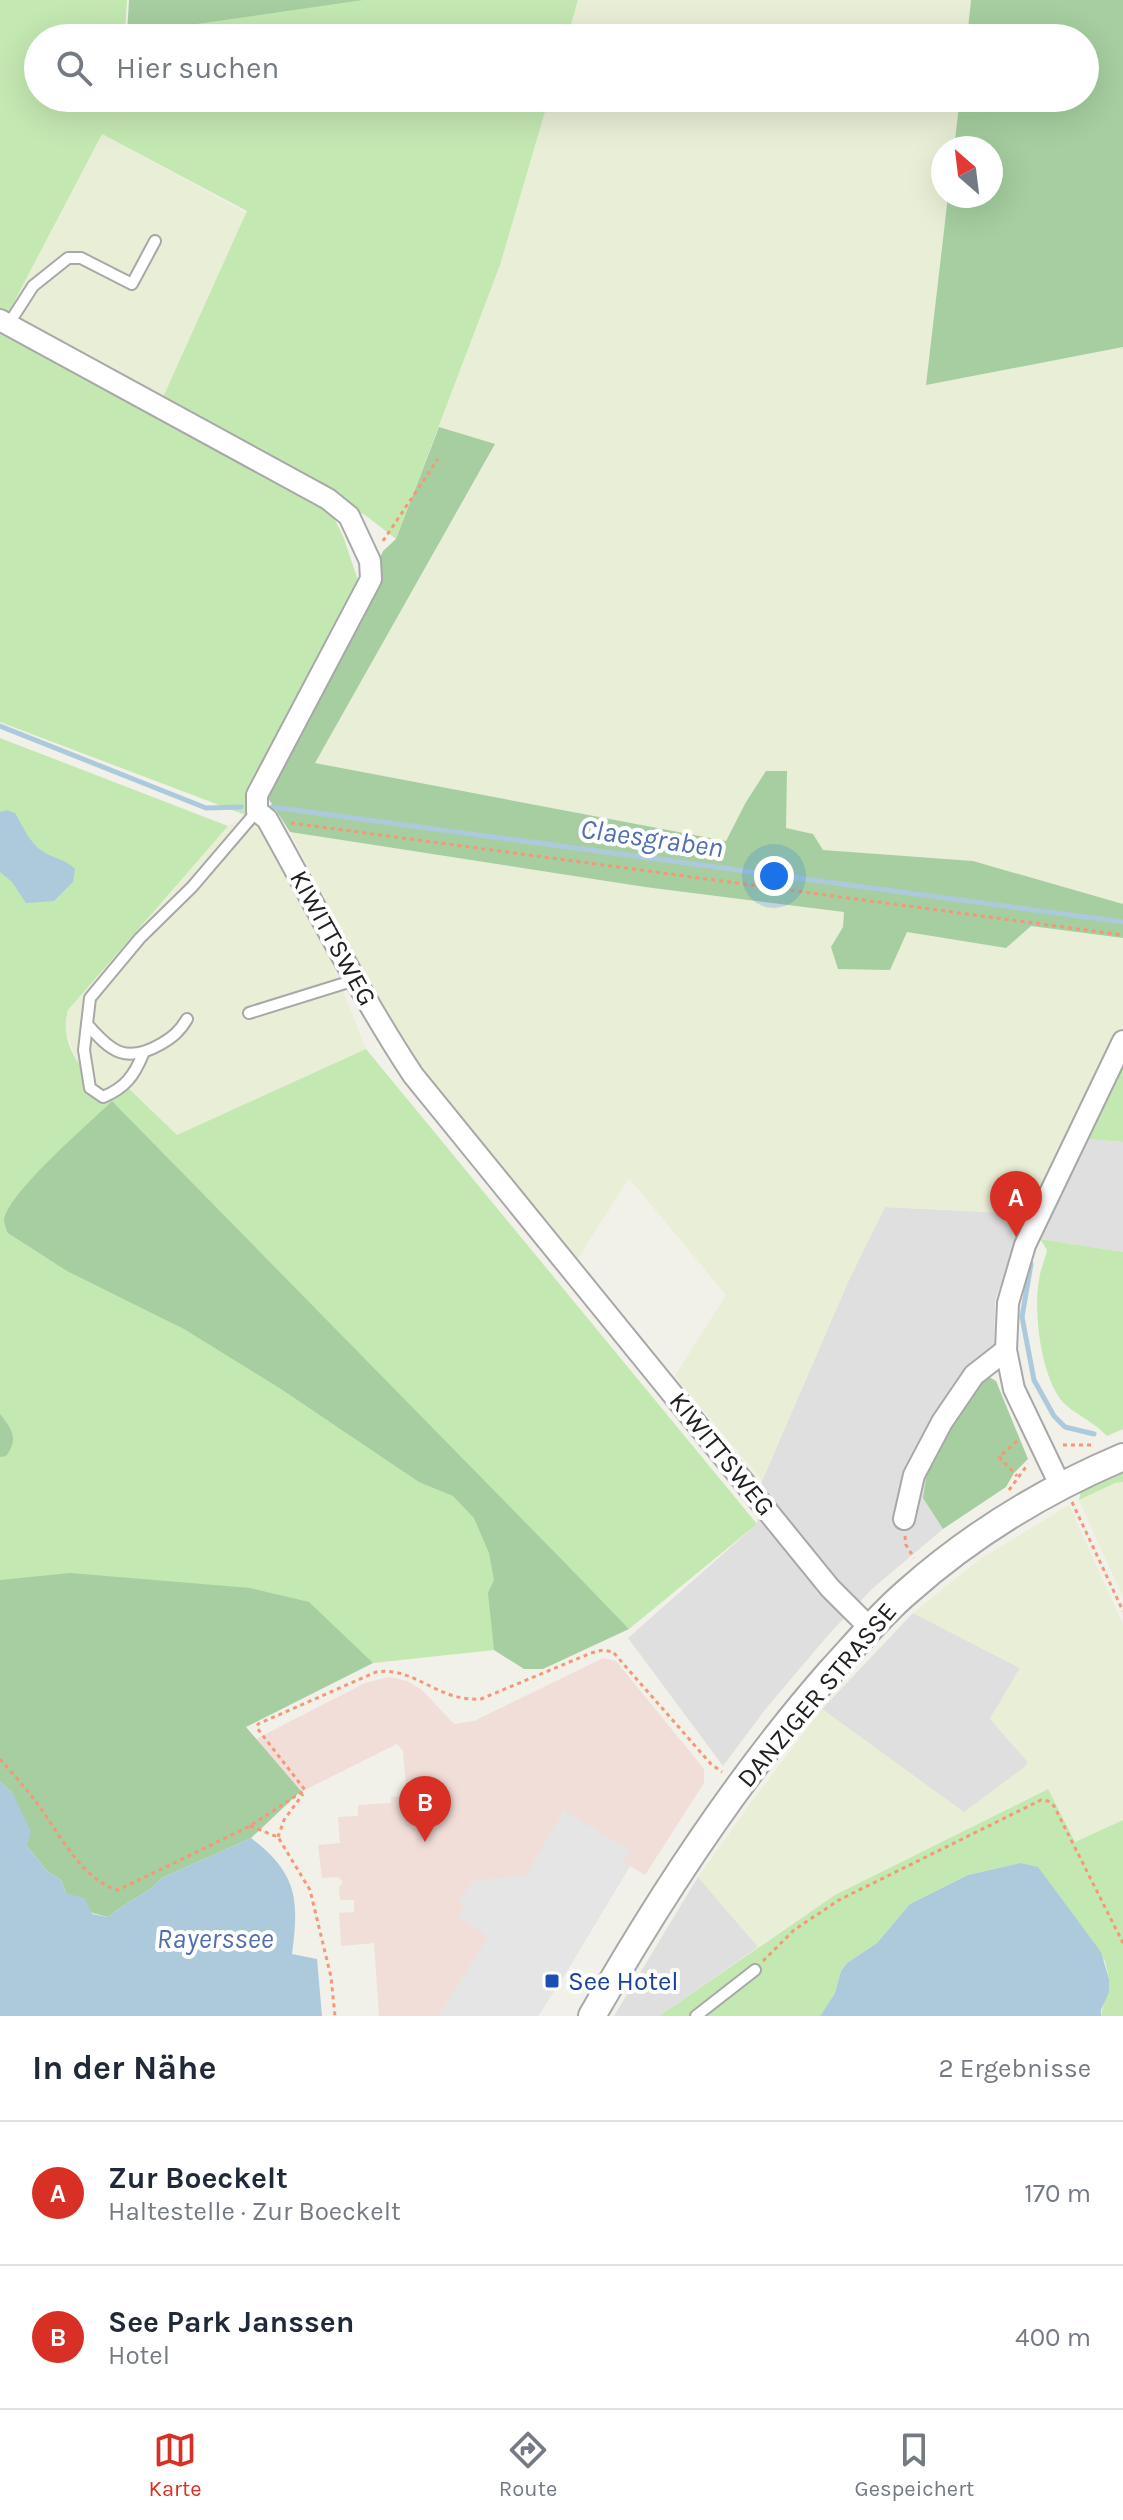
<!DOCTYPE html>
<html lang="de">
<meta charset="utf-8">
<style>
:root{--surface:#fff;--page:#f2f2f3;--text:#1f2937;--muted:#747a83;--line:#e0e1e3;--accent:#d93025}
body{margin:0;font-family:Karla,sans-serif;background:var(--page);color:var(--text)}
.compass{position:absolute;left:931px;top:136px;width:72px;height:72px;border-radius:50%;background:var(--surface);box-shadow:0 8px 32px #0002;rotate:332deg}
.you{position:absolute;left:774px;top:876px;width:28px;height:28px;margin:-20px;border:6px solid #fff;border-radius:50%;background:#1a73e8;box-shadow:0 0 0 12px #1a73e833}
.badge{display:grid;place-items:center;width:52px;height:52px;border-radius:50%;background:var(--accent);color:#fff;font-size:26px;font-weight:700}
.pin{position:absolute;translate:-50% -66px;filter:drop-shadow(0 2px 4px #0008)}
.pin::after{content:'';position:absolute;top:42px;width:28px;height:24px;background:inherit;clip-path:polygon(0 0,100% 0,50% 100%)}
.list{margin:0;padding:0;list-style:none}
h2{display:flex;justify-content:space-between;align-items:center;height:104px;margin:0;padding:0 32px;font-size:34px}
h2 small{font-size:26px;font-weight:400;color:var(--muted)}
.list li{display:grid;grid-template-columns:52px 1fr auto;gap:24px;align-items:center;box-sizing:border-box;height:144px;padding:0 32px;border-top:2px solid var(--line)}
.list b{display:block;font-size:30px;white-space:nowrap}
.list p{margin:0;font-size:26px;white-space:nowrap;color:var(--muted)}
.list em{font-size:26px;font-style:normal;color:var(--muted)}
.icon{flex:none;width:44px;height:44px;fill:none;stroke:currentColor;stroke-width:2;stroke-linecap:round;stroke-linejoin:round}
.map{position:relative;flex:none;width:1123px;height:2016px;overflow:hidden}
.search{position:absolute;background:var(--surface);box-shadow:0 8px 32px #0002;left:24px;right:24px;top:24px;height:88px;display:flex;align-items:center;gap:20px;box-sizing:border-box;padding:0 28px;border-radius:44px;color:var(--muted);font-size:30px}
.sheet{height:392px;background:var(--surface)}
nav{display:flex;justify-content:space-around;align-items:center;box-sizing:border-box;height:112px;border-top:2px solid var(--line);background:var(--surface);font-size:22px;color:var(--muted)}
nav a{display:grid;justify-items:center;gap:4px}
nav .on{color:var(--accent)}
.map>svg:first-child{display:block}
.residential{fill:#dfdfdf}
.commercial{fill:#f1ded9}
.farmland{fill:#e9eed6}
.grass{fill:#c4e8b2}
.forest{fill:#a6cea0}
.parking{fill:#e5e5e5}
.water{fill:#accadc}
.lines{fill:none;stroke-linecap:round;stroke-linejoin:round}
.stream{stroke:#accadc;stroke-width:5}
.service-casing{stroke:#a8a8a8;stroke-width:14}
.minor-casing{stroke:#a8a8a8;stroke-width:24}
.tertiary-casing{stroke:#a8a8a8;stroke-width:30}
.path{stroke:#f49877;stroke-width:3;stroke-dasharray:4 4;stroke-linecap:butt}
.service{stroke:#fff;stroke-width:10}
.minor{stroke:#fff;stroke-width:20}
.tertiary{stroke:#fff;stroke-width:26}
.transit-dot{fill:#1a4fb4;stroke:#fff;stroke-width:3}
.labels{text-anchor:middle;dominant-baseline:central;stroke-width:8;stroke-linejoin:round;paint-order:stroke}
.street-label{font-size:26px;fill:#212121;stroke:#fff}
.transit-label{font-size:26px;fill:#164399;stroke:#fff;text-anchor:start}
.water-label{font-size:28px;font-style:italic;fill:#5171ae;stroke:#fff}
</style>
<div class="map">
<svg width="1123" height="2016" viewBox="0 0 1123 2016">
<rect width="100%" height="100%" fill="#f1f0e9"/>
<!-- residential -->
<g class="residential">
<path d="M1088 1139 1123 1142V1252L1040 1239Z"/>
<path d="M885 1207 1030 1214 1006 1269 995 1301 994 1361 982 1373 923 1498 943 1529 872 1589 830 1633 768 1706 723 1766 628 1638 757 1524 762 1481 848 1282Z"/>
<path d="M913 1613 1020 1668 990 1719 1028 1762 1026 1766 964 1813 822 1709Z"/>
<path d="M698 1877 758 1947 659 2016H614Z"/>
</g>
<!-- commercial -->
<path class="commercial" d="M603 1658 616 1661 704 1769V1783L645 1875 630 1866 538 2016H379L374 1943 341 1946 339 1913 354 1912V1900H340L339 1887 343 1882 338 1877 322 1878 318 1845 340 1843 338 1817 358 1816V1805L391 1803V1797L407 1796 403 1751 397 1744 301 1792 256 1739 365 1683 389 1677 407 1681 422 1690 454 1724 474 1721Z"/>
<!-- farmland -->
<g class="farmland">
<path d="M578 0H971L967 38H567Z"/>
<path d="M549 98H960L954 148H943V196H948L926 385 1123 347V904L973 861 822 850 813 834 785 828 787 771 746 802 726 841 315 763 495 445 439 427 500 265Z"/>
<path d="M102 134 248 214 160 404 2 322Z"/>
<path d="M248 816 286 847 366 1049 177 1135 127 1088 112 1101 80 1068 63 1026 68 1010 228 826Z"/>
<path d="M290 832 645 887 844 912 843 927 831 947 907 932 1006 948 1031 926 1123 938V1025L1030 1214 885 1207 848 1282 762 1481 675 1376 726 1295 629 1178 577 1260 456 1119 383 1011Z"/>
<path d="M1115 1482H1123V1597L1079 1500Z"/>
<path d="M1069 1505 1123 1625V1820L1075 1842 1047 1789 835 1895 758 1947 698 1877 753 1800 822 1709 964 1812 1026 1766 1028 1762 990 1719 1020 1668 913 1613 979 1560Z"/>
</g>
<!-- grass -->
<g class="grass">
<path d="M0 0H127L125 31 350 0H578L567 38H38V98H549L500 265 396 539 365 515 160 404 247 211 102 134 4 321 0 320Z"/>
<path d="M0 323 327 505 343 536 362 592 248 816 0 722Z"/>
<path d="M0 738 228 826 68 1010C57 1047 87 1076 112 1101L127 1087 177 1135 366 1049 757 1524 629 1629 113 1102 513 1542 494 1650 373 1663 216 1616 0 1612Z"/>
<path d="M1123 1066V1142L1088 1139Z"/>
<path d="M1040 1239 1123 1252V1429L1107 1436C1095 1423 1079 1416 1067 1406 1041 1384 1033 1311 1039 1280 1040 1270 1045 1260 1047 1250Z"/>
<path d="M1123 1471V1482L1115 1483 1079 1500 1081 1491Z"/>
<path d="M1048 1789 1075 1842 1123 1820V2016H1101L1109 1979 1105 1961 1020 1863 968 1875 910 1904 877 1943 847 1963 841 1971 835 1993 820 2016H659L835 1895Z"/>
</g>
<!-- forest -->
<g class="forest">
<path d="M129 0H363L127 34Z"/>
<path d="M971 0H1123V347L926 385 948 196H991V148H954L960 98H1085V38H967Z"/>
<path d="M439 427 495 444 315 763 726 841 746 802 766 771H787L786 828 813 834 823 850 973 861 1123 904V938L1031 926 1006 948 907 932 890 970 838 969 831 947 843 927 844 912 645 887 290 832 268 798 275 766 340 649 383 551 396 539Z"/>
<path d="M112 1101 570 1568 629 1629 543 1669H524L494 1650 488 1593 494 1580 489 1553 474 1518 453 1496 419 1482 281 1389 184 1329 67 1271 8 1233C7 1232 4 1222 4 1221 6 1194 90 1123 112 1101Z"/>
<path d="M982 1373 996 1381 1028 1459 1014 1473 1006 1487 943 1529 923 1498 928 1466 966 1405Z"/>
<path d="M0 1414C12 1429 19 1439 6 1456L0 1457Z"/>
<path d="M70 1573 250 1588 309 1602 373 1663 246 1727 301 1791 251 1838 162 1878C147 1895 125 1902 108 1917L92 1913 66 1893 61 1880 47 1871 27 1846 12 1792 0 1782V1580Z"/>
</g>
<!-- parking -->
<path class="parking" d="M564 1810 622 1846 624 1845 631 1849 623 1861 630 1866 569 1968 538 2016H438L488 1937 458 1916 465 1905 459 1902 472 1881 526 1875Z"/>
<!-- water -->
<g class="water">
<path d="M7 810 15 813C24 828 30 845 47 854 57 859 66 860 75 869L73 882 54 901 26 903 12 882 0 872V812Z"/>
<path d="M0 1782 12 1792 31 1831 27 1846 47 1871 61 1880 66 1893 85 1898 92 1914 108 1917C125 1902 147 1895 162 1878L251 1838C298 1874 299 1900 292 1954L317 1959 322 2016H0Z"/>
<path d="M1020 1863 1038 1867 1101 1952 1109 1979V1992L1101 2010V2016H820L835 1993 841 1971 847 1963 877 1943 910 1904 968 1875Z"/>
</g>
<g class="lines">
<!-- stream -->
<g class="stream">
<path d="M0 726 206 808 241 807"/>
<path d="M272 807 1123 922"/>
<path d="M1031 1264 1022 1317 1034 1380 1054 1416 1065 1427 1094 1434"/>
</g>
<defs>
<g id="service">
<path d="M8 325 33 286 68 258H81L132 284 155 241"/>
<path d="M249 1013 355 980"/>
<path d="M187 1019C180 1031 173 1037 161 1044 126 1064 111 1052 87 1024L90 998 140 938 192 887 257 811"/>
<path d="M87 1024 84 1050 90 1088 103 1097C125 1088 134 1076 143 1054"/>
<path d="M696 2016 755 1970"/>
</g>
<g id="minor">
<path d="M0 320 328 499 349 516 370 561 371 579 257 795V811L267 819C315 905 359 993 413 1075L830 1588 870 1628"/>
<path d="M1061 1487 1014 1389 1006 1350 1008 1303 1025 1245 1123 1041"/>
<path d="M904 1519 914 1475 942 1422 974 1375 1006 1350"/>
</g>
<path id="tertiary" d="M592 2016C661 1895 739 1776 831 1671 856 1644 879 1616 907 1592 970 1536 1045 1490 1123 1457"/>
</defs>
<!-- service casing -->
<use href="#service" class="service-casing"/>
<!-- minor casing -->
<use href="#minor" class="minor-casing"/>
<!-- tertiary casing -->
<use href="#tertiary" class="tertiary-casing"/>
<!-- path -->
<g class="path">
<path d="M383 541 438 459"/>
<path d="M291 823 1123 935"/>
<path d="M1017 1441 999 1457 1017 1476"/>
<path d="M1063 1445H1095"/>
<path d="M1009 1490 1028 1464"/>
<path d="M1072 1502 1123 1611"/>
<path d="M905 1536 906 1545 914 1558"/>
<path d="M0 1759C11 1772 23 1785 33 1798 57 1828 80 1880 118 1890L250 1826 305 1790 257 1728 258 1724 376 1672C415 1666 437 1702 481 1699L591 1653 603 1650 613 1652 711 1764 722 1772"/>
<path d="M250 1826 278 1837 310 1890 331 1977 335 2016"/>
<path d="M278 1837 284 1820 303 1794"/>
<path d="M763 1961 794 1930 839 1900 1041 1800 1048 1801 1054 1806 1123 1943"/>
</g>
<!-- service -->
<use href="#service" class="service"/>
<!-- minor -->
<use href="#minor" class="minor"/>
<!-- tertiary -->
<use href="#tertiary" class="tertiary"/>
</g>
<!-- markers -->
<rect class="transit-dot" x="544" y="1973" width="16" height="16" rx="4"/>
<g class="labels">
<!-- street labels -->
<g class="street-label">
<text transform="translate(333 938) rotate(61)">KIWITTSWEG</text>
<text transform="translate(722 1454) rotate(51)">KIWITTSWEG</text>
<text transform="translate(817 1695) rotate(-50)">DANZIGER STRASSE</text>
</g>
<!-- transit labels -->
<g class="transit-label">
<text x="568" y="1981">See Hotel</text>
</g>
<!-- water labels -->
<g class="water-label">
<text transform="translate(652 838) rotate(8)">Claesgraben</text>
<text x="215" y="1938">Rayerssee</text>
</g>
</g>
</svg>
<svg class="compass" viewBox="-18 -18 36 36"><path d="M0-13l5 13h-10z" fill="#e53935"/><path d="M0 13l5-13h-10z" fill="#747a83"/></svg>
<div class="you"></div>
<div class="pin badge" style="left:1016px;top:1237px">A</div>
<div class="pin badge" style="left:425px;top:1842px">B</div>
<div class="search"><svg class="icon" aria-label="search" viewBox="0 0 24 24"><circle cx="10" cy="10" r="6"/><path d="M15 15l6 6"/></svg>Hier suchen</div>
</div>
<section class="sheet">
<h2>In der Nähe<small>2 Ergebnisse</small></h2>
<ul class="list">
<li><span class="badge">A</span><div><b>Zur Boeckelt</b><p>Haltestelle · Zur Boeckelt</p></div><em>170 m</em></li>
<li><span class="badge">B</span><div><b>See Park Janssen</b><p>Hotel</p></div><em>400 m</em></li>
</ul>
</section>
<nav>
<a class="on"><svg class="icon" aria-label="map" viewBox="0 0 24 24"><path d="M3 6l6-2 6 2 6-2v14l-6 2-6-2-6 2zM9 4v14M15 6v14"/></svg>Karte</a>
<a><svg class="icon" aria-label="directions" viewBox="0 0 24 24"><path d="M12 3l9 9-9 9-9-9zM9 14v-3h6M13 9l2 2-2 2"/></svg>Route</a>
<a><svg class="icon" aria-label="saved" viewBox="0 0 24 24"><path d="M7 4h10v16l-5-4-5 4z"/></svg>Gespeichert</a>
</nav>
